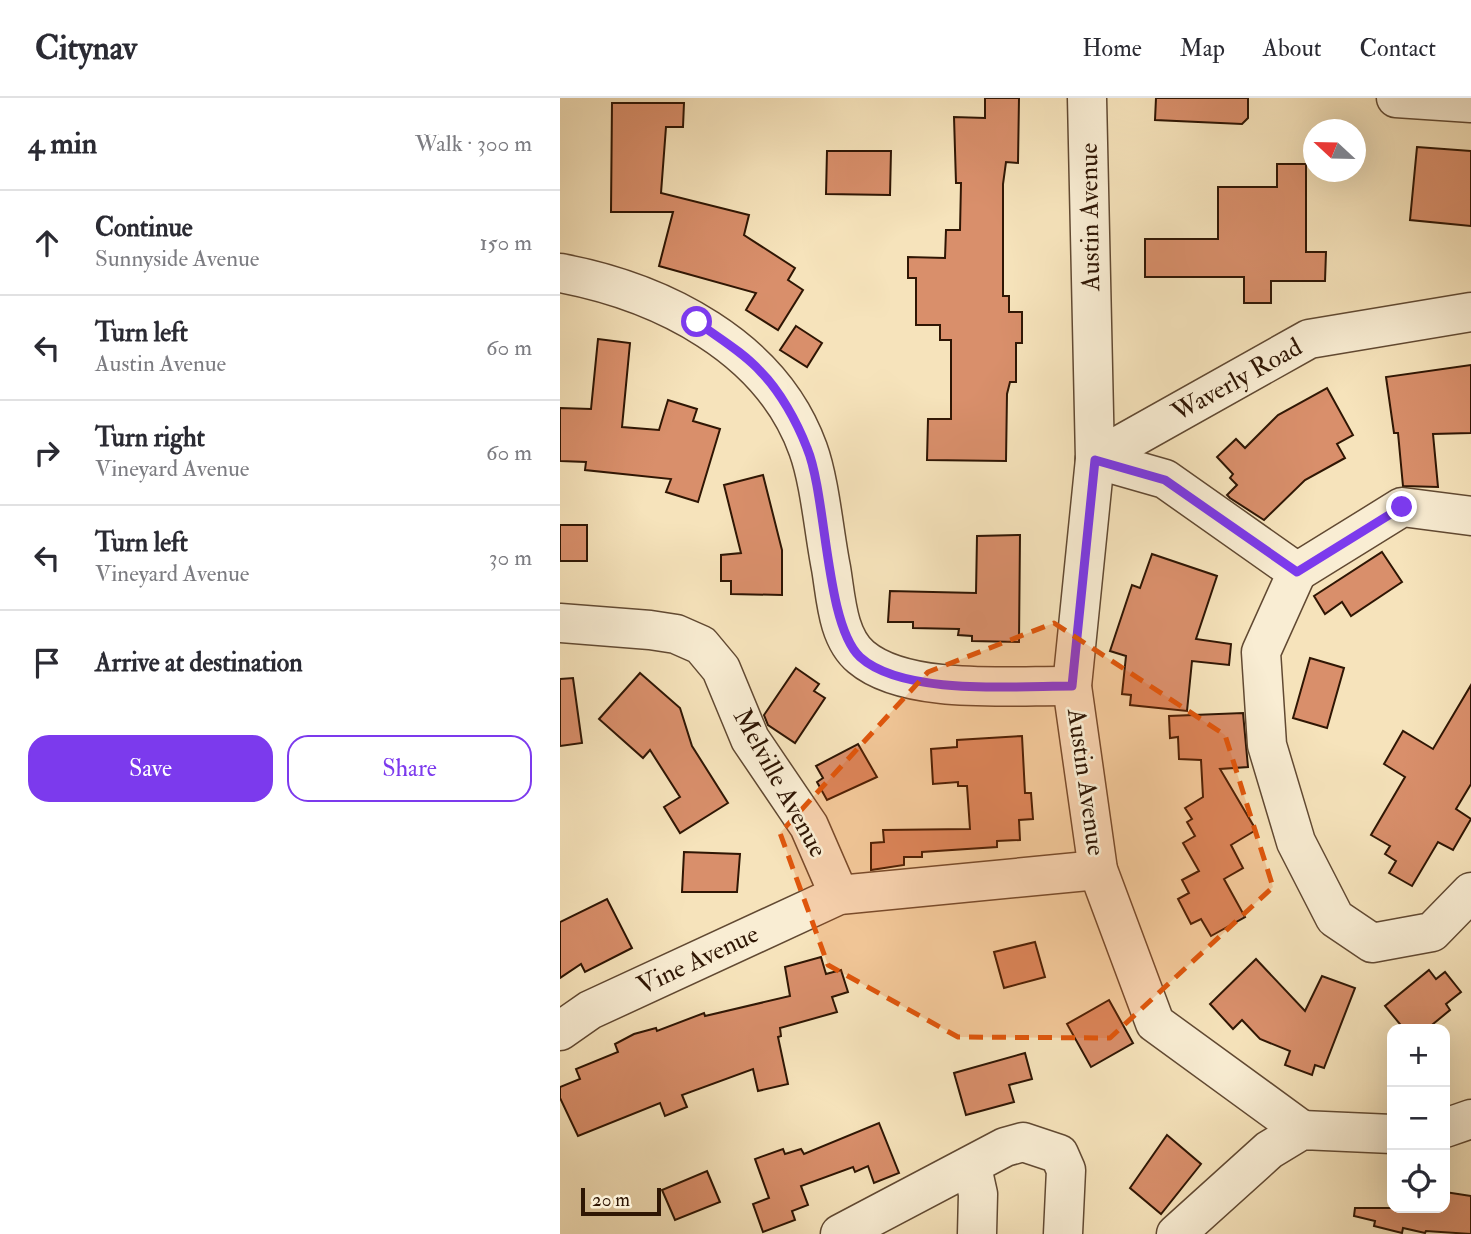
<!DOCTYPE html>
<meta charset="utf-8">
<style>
:root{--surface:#fff;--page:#f2f2f3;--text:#2b2b33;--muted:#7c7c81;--line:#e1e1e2;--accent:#7c3aed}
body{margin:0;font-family:"IM FELL Double Pica",serif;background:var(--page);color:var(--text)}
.controls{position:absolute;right:21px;bottom:21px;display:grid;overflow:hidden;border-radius:14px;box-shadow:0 7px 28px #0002}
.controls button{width:63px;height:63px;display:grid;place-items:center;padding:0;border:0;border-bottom:2px solid var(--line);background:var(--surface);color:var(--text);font:35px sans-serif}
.compass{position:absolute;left:743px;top:21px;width:63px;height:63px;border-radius:50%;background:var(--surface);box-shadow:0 7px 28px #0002;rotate:292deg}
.scale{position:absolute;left:21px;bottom:18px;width:80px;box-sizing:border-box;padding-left:7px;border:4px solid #2f1604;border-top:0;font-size:19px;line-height:24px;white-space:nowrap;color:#2f1604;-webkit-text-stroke:5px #f9edd3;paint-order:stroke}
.stop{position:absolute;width:21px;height:21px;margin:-16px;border:5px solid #7c3aed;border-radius:50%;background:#fff}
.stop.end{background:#7c3aed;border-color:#fff;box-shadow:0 2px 7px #0008}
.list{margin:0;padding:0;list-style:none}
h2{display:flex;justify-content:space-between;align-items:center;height:91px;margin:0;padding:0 28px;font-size:30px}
h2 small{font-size:23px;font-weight:400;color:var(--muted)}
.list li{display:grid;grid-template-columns:46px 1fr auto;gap:21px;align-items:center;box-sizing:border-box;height:105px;padding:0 28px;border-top:2px solid var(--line)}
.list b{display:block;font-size:26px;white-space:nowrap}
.list p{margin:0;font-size:23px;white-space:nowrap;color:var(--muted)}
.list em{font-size:23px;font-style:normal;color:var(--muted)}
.actions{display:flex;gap:14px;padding:21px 28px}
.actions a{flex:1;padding:16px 0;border:2px solid var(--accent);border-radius:21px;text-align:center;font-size:24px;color:var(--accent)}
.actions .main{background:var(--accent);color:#fff}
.icon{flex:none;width:38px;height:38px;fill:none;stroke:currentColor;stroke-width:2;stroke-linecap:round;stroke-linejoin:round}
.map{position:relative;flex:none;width:911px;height:1136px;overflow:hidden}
header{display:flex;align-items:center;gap:42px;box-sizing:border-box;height:98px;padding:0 35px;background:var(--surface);border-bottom:2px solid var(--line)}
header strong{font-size:33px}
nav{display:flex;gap:38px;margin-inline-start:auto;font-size:24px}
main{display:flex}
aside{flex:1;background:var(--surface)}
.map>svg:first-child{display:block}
.building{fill:#d98f6b;stroke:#2f1604;stroke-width:2}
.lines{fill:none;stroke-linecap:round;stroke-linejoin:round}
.minor-casing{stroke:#614932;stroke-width:41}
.minor{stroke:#f9edd3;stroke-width:38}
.route{stroke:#7c3aed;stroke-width:9}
.marked{fill:#df560c;fill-opacity:0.2;stroke:#df560c;stroke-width:5;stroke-dasharray:14 9;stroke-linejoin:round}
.labels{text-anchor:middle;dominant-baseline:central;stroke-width:5;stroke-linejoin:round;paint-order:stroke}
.street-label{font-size:26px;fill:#2f1604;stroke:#f9edd3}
</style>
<header>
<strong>Citynav</strong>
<nav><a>Home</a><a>Map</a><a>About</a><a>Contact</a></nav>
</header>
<main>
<aside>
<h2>4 min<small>Walk · 300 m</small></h2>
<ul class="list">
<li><svg class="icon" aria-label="ahead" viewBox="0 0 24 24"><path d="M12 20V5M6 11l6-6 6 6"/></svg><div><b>Continue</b><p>Sunnyside Avenue</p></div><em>150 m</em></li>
<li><svg class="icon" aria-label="left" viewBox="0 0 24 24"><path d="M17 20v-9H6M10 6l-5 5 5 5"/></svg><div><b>Turn left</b><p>Austin Avenue</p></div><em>60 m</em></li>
<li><svg class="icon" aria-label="right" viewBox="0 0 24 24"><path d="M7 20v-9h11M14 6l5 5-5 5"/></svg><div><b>Turn right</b><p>Vineyard Avenue</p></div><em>60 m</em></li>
<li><svg class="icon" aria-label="left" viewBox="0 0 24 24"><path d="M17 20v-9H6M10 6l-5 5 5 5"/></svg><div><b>Turn left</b><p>Vineyard Avenue</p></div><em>30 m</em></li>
<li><svg class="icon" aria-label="arrive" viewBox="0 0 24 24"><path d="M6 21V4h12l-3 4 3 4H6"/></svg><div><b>Arrive at destination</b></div></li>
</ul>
<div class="actions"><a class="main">Save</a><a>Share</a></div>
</aside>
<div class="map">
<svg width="911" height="1136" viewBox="0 0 911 1136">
<rect width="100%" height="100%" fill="#f6e3bb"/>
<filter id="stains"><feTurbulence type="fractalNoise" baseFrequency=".00286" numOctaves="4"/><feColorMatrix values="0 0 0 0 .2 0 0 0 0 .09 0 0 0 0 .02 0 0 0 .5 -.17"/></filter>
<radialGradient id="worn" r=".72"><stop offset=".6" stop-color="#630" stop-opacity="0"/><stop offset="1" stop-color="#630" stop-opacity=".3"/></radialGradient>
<!-- building -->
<g class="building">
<path d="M425 0H459L458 65 446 64 443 86V198H449V214H462V245H456V284H450L447 296 446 363 367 362 368 321H391V242H380V227H356V180H348V159L385 160 386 132H400L401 85H396L394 19 425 20Z"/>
<path d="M596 0H688V20L682 26 595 22Z"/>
<path d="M52 5H124L123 29H106L101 95 189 117 184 137 235 170 228 182 243 192 218 232 186 212 196 195 99 168 113 114H51Z"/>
<path d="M857 49 911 53V128L850 122Z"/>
<path d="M267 53H331L330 97 266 96Z"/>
<path d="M717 66H746V154H766L765 183H711V205H684V179H585V141H658V89H717Z"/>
<path d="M236 228 262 245 247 269 220 252Z"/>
<path d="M38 241 70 245 62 329 99 332 108 302 137 311 133 323 160 331 138 404 106 394 111 381 25 372 26 364 0 363V310L31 311Z"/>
<path d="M911 267V335L873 336 878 389 843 388 838 335H834L826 279Z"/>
<path d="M767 290 793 337 777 346 785 360 745 382 704 422 670 400 667 397 677 387 670 380 673 376 657 359 676 341 685 350 718 317Z"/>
<path d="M203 377 222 452V497L171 496V483H161V457L181 455 164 387Z"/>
<rect x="0" y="427" width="27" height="36"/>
<path d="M460 437 459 544 412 543V538L398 537 399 531 353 530V524H328L330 493 416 495 417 438Z"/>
<path d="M822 454 842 484 791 518 782 504 765 516 754 498Z"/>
<path d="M592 456 657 478 636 541 671 546 669 567 632 563 627 613 570 607 571 597 562 596 566 558 550 553 572 487 580 490Z"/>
<path d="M750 560 784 570 767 630 733 620Z"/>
<path d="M236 570 259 586 254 593 265 600 235 645 208 627 204 617Z"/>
<path d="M80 575 120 610 132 648 168 705 120 735 104 709 120 699 90 652 83 660 39 621Z"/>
<path d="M13 580 22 645 0 648V581Z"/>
<path d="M911 587V686L896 711 911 721 893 752 878 744 852 788 829 775 836 763 825 756 830 748 811 737 845 679 824 666 843 633 873 651Z"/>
<path d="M683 615 688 669 660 671 696 732 671 747 683 770 664 781 685 819 651 838 641 821 631 826 618 801 629 795 622 782 639 773 623 745 635 738 627 724 632 721 625 710 643 699 641 662 619 661 618 639 610 640 609 618Z"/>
<path d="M462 638 465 695H471L473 721 459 722 460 742 437 743V749L362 754V759H344V767L311 772V745L324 744 323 732 410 731 407 688H398V684L373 686 371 651 397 649V642Z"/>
<path d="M298 646 317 679 267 702 257 684 263 680 256 668Z"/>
<path d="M124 754 180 756 177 794H122Z"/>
<path d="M47 801 72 850 25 874 21 866 0 880V824Z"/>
<path d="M475 844 485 879 444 890 434 854Z"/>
<path d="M261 859 266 876 281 872 288 894 272 899 277 914 220 930 221 938 218 939 228 986 198 993 193 971 122 997 127 1009 105 1018 100 1005 18 1038 0 1000V989L20 981 16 971 58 954 55 946 74 936 96 930 97 933 144 915 145 918 230 898 225 869Z"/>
<path d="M696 861 745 913 762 878 795 890 764 970 755 967 752 977 725 967 730 953 700 941 682 922 673 931 650 906Z"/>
<path d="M869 872 876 881 885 874 901 894 886 906 890 912 867 931H844L825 908Z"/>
<path d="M549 902 573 945 531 969 507 926Z"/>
<path d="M465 955 472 981 449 987 454 1004 406 1017 394 975Z"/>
<path d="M319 1025 339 1075 314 1085 308 1068 295 1074 293 1069 241 1088 248 1107 232 1113 235 1122 203 1134 193 1106 209 1100 195 1061 223 1051 225 1056 241 1051 244 1056Z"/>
<path d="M607 1037 641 1066 601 1116 570 1090Z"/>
<path d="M147 1073 160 1104 115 1122 102 1092Z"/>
<path d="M885 1094 911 1098V1136L866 1133 865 1135 843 1130 842 1135 814 1128 815 1123 794 1118 795 1110H885Z"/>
</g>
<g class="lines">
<defs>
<g id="minor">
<path d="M527 0 535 361 512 588 538 772 595 925 742 1032"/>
<path d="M836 0 911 5"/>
<path d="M0 175C101 194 211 248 248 351 260 384 264 435 271 470 276 499 277 539 301 559 347 598 455 587 512 588"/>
<path d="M535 361 605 381 737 474 701 554 707 647 736 744 775 820 812 845 872 834 911 794"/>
<path d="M535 361 749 241 911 214"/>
<path d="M737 474 842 409 911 418"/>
<path d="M0 525 90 532 116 536 141 547 161 571 190 641 249 728 279 797"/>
<path d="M0 933 30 912 279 797 538 772"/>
<path d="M885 1030 911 1021"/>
<path d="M412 1069 418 1096 417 1136"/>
<path d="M280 1136 445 1049 463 1044 499 1056 506 1072 503 1136"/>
<path d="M616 1136 709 1052 742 1032 832 1036"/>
</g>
</defs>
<!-- minor casing -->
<use href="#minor" class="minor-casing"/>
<!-- minor -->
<use href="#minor" class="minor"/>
</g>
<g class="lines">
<!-- route -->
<path class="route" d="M137 224C157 239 183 254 200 273 220 293 237 324 247 350 267 398 265 526 300 559 343 598 457 588 512 588L535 362 605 382 737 474 842 409"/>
</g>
<!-- marked area -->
<path class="marked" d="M494 525 665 637 713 789 550 940 398 939 268 867 220 735 368 574Z"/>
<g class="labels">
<!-- street labels -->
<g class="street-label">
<text transform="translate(530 119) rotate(-91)">Austin Avenue</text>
<text transform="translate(677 282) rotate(-29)">Waverly Road</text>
<text transform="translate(526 684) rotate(82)">Austin Avenue</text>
<text transform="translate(220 685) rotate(61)">Melville Avenue</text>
<text transform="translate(138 862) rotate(-25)">Vine Avenue</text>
</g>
</g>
<rect width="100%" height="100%" filter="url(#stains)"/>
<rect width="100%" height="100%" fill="url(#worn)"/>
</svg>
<div class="controls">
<button>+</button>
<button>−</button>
<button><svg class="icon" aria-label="locate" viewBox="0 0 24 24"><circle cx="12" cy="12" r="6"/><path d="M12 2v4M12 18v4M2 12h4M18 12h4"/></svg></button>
</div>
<svg class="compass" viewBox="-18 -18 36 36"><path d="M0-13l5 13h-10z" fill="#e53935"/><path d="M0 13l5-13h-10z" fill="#7c7c81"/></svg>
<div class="scale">20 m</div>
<div class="stop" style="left:137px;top:224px"></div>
<div class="stop end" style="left:842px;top:409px"></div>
</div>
</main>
